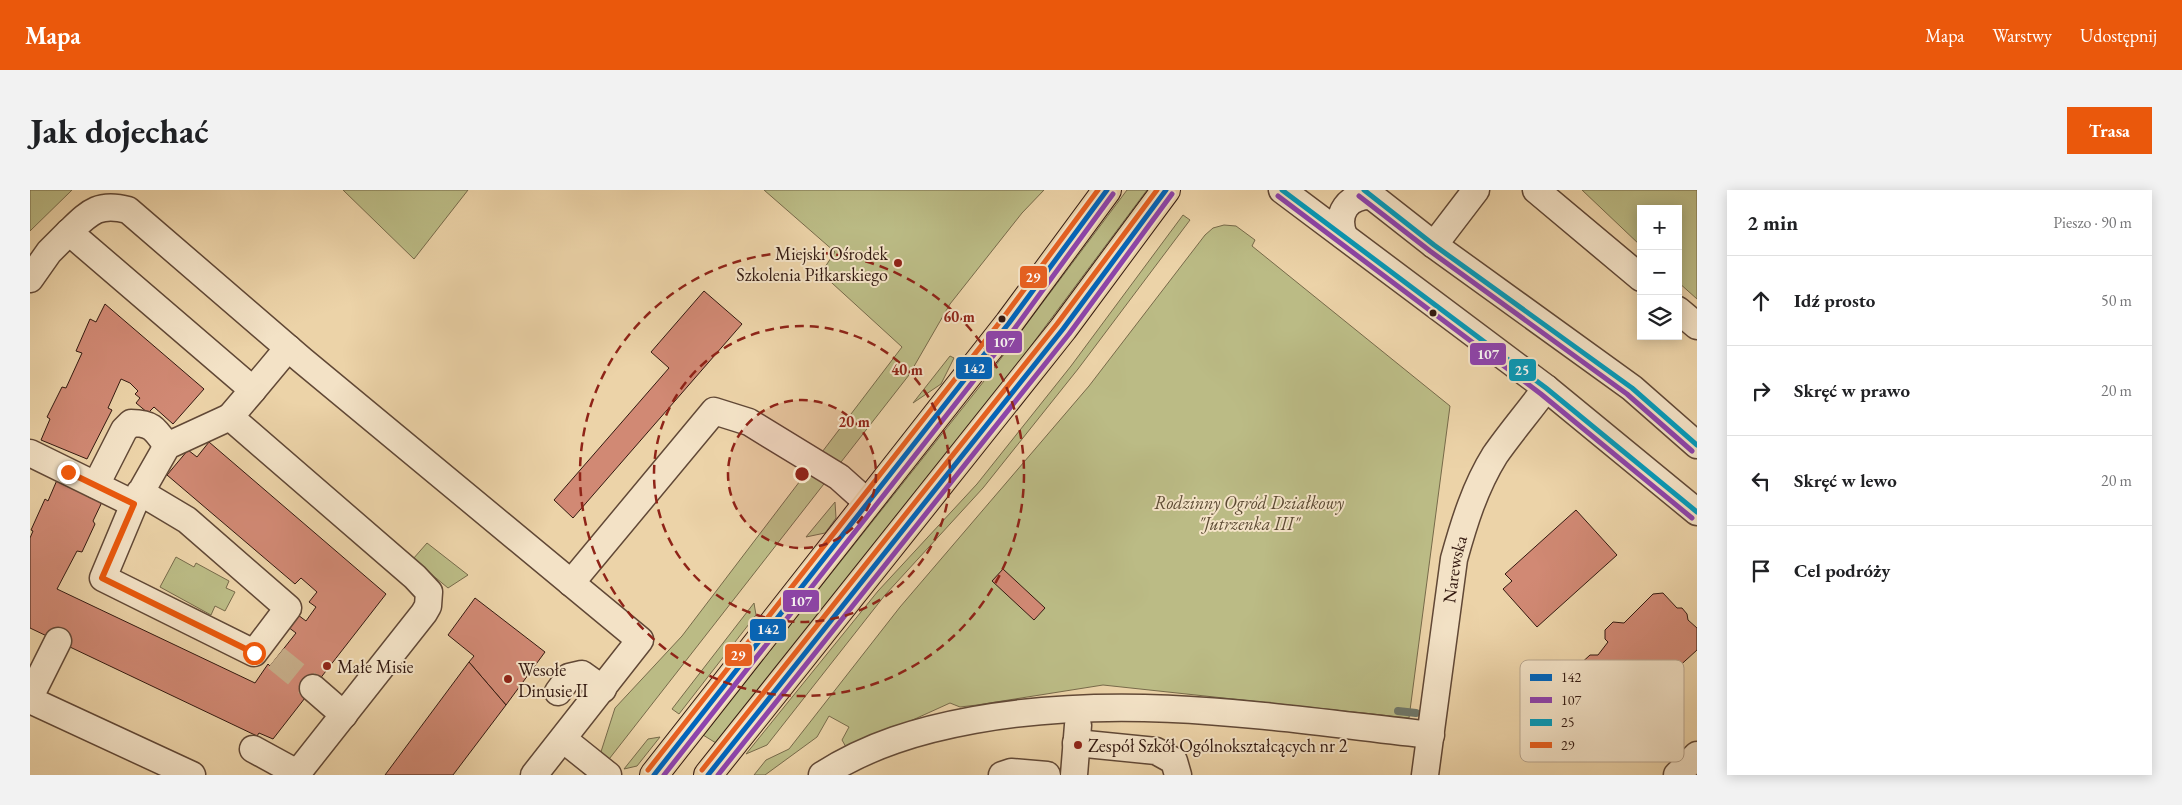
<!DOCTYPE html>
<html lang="pl">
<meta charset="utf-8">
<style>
:root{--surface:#fff;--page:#f2f2f2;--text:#202124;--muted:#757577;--line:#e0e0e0;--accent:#ea580c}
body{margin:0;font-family:"EB Garamond",serif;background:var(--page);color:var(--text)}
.controls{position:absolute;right:15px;top:15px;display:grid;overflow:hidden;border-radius:0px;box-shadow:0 2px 12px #0003}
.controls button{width:45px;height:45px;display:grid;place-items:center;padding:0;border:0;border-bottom:1px solid var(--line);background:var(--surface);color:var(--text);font:25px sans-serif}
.stop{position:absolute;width:15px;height:15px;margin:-11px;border:4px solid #ea580c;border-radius:50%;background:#fff}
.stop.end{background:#ea580c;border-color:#fff;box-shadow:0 1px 5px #0008}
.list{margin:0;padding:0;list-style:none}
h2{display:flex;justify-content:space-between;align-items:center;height:65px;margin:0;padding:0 20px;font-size:21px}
h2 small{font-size:16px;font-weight:400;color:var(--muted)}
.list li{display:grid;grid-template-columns:32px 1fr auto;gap:15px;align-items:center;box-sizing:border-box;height:90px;padding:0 20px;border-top:1px solid var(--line)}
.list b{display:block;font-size:19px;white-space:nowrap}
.list em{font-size:16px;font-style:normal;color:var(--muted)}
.icon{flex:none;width:28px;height:28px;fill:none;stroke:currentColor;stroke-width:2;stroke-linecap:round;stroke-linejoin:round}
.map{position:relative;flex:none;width:1667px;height:585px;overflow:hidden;border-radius:0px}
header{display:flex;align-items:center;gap:30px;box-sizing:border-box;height:70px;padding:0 25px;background:var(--accent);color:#fff}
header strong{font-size:24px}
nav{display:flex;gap:28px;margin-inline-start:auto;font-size:18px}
.intro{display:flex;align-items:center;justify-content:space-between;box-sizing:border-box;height:120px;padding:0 30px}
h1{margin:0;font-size:35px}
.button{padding:12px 22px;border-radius:0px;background:var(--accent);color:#fff;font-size:18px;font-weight:700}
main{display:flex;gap:30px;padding:0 30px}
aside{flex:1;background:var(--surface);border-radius:0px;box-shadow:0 2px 12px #0003}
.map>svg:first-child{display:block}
.green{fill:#bbbb85;stroke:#776a4a}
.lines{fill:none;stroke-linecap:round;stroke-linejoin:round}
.stream{stroke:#70786a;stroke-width:8}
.building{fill:#d18974;stroke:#331910}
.minor-tunnel{stroke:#c7ae8a;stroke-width:26;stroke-dasharray:26 13;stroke-linecap:butt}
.minor-casing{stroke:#614836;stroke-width:29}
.major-casing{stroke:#331910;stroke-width:30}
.minor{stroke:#f3e2c6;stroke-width:26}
.major{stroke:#ecd3a8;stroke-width:28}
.bus-1-casing{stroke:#f3e2c6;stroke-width:9}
.bus-2-casing{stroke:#f3e2c6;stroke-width:9}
.bus-3-casing{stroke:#f3e2c6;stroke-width:9}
.bus-4-casing{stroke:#f3e2c6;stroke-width:9}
.bus-1{stroke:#0065bd;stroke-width:5}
.bus-2{stroke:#8e44ad;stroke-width:5}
.bus-3{stroke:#059bbb;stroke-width:5}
.bus-4{stroke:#e86121;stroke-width:5}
.route{stroke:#ea580c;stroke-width:6}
.ring{fill:none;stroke:#8f2418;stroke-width:2.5;stroke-dasharray:9 6}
.poi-dot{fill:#8f2418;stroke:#f3e2c6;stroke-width:2}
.bus-dot{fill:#331910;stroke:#f3e2c6;stroke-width:2}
.labels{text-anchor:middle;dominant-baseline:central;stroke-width:4;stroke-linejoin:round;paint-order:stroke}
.poi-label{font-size:18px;fill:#331910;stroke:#f3e2c6;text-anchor:start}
.park-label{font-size:18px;font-style:italic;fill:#5c4a33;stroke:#f3e2c6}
.street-label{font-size:18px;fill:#331910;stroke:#f3e2c6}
.key{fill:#f3e2c6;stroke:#b9a68f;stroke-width:1}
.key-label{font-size:14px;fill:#331910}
.centre{fill:#8f2418;stroke:#f3e2c6;stroke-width:2.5}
.ring-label{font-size:15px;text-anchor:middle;font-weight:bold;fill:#8f2418;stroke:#f3e2c6;stroke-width:4;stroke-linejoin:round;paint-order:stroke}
.line-badge{stroke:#f3e2c6;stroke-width:2}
.badge-label{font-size:14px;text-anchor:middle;font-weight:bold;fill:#fff}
</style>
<header>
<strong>Mapa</strong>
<nav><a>Mapa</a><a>Warstwy</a><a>Udostępnij</a></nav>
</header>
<div class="intro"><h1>Jak dojechać</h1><a class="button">Trasa</a></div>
<main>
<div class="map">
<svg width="1667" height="585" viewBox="0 0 1667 585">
<rect width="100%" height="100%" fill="#ecd3a8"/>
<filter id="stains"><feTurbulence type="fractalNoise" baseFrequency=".004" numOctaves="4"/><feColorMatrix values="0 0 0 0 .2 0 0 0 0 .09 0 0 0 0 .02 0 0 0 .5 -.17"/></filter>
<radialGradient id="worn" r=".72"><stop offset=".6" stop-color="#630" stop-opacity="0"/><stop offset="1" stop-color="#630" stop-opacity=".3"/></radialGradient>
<!-- green -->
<g class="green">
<path d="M0 0H42L0 41Z"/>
<path d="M313 0H438L384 69Z"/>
<path d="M734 0H1014L992 23 920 114 879 185 576 573 569 568 585 518 652 446 872 157 791 83 805 62Z"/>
<path d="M1097 0H1117L968 200 686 553 673 545 954 191Z"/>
<path d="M1552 0H1667V109L1648 92V19H1611V56Z"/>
<path d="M1153 25 1160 30 1048 179 953 298 855 405 737 555 716 564 848 401 947 294 1041 176Z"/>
<path d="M1194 35 1206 36 1225 50 1222 56 1420 216 1379 528 1073 495 947 515 930 517 920 513 843 548 816 557 812 550 819 537 799 526 787 547 735 585H724L736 570 759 559 870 417 1059 196 1175 45 1183 38Z"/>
<path d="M920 166 924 168 911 194 883 213Z"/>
<path d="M805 312 806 328 795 343 776 347Z"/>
<path d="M397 353 438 385 418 398 383 369Z"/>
<path d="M146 367 164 377 166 373 199 391 196 398 205 402 195 421 185 416 181 425 130 397Z"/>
<path d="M724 413 726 425 649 524 642 519Z"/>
<path d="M630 547 607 576 594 579 618 549Z"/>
</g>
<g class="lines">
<!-- stream -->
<path class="stream" d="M1368 521 1386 523"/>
</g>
<!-- building -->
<g class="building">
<path d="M674 101 712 134 543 328 524 310 639 178 621 162Z"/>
<path d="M75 114 174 199 143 234 124 217 118 223 106 213 110 208 105 204 108 201 100 193 91 189 78 218 82 220 57 269 11 250 20 229 17 227 32 197 36 198 52 163 46 161 60 129 66 132Z"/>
<path d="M179 252 356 404 243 549 229 543 227 546 0 438V348L3 341 1 340 15 309 18 311 27 290 72 312 63 331 65 334 52 362 47 361 27 399 225 493 238 474 240 476 266 443 258 437 268 425 276 431 286 417 279 412 287 402 271 388 265 394 137 285 158 260 167 267Z"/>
<path d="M1546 320 1587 365 1507 437 1473 399 1482 391 1475 384Z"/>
<path d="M973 379 1015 418 1004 430 962 391Z"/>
<path d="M1633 403 1647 418H1652L1657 424 1658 430 1667 438V460L1644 481 1645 494 1638 502 1627 501 1624 497 1611 510 1612 517 1600 529 1601 538 1594 545H1586L1580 538H1570L1563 531 1568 527 1551 510 1546 515 1538 507V498L1532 491V483L1538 476H1548L1560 465H1568L1578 452 1575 449V440L1583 432 1594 433 1623 404Z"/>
<path d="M445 408 515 462 476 515 439 472 444 466 418 445Z"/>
<path d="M439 472 476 515 423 585H355Z"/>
</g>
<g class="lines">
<!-- minor-tunnel -->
<path class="minor-tunnel" d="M246 468 283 498"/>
<defs>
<g id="minor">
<path d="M1252 0 1516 198 1667 322"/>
<path d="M1334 0 1404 55 1602 198 1667 255"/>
<path d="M1506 0 1611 88"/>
<path d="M39 42C59 23 68 12 98 20L272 170 610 450 504 585"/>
<path d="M1314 46C1305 23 1318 5 1342 6"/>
<path d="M1404 55 1446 0"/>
<path d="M0 89 19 62 39 42 223 200 200 227 385 387 399 402 398 416 394 423 266 585"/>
<path d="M1648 120 1667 136"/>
<path d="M223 200 258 158"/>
<path d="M0 263 104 314"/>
<path d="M66 295 94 240 101 233C122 233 125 239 137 256"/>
<path d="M110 302 157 330 258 418 224 463 73 388 104 314 137 256 200 227"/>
<path d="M541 393 684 221 719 232 809 287 838 313"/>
<path d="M283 498 314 525"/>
<path d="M528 502 539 487 552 484 573 499"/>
<path d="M0 507 28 451"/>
<path d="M0 510 162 585"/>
<path d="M533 549 578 585"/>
<path d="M1046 553 1126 561 1144 571 1148 585"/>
<path d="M223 559 267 583"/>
<path d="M792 585C839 555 889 540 944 530 1099 502 1246 528 1401 545"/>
<path d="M972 585 981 582 1017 585"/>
<path d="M1044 585 1048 535"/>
<path id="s1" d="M1395 585 1424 369C1434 333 1445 297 1465 265 1481 242 1500 220 1516 198"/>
<path d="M1647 585 1667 565"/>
</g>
<g id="major">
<path d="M624 585 979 133 1077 0"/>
<path d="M678 585 1033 139 1136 0"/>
</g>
</defs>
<!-- minor casing -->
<use href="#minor" class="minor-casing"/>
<!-- major casing -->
<use href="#major" class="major-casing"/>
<!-- minor -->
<use href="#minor" class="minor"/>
<!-- major -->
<use href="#major" class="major"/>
<defs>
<g id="bus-1">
<path d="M624 585 979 133 1077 0"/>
<path d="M678 585 1033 139 1136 0"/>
</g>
<g id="bus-2">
<path d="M1248 6 1511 204 1662 328"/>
<path d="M1329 6 1400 61 1597 204 1662 261"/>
<path d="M634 585 985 138 1083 4"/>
<path d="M688 585 1039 144 1142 4"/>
</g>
<g id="bus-3">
<path d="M1252 0 1516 198 1667 322"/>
<path d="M1334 0 1404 55 1602 198 1667 255"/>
</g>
<g id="bus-4">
<path d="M618 580 973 128 1068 0"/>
<path d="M672 580 1027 134 1127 0"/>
</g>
</defs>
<!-- bus-1 casing -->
<use href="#bus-1" class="bus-1-casing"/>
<!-- bus-2 casing -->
<use href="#bus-2" class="bus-2-casing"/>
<!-- bus-3 casing -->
<use href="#bus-3" class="bus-3-casing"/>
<!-- bus-4 casing -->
<use href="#bus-4" class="bus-4-casing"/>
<!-- bus-1 -->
<use href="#bus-1" class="bus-1"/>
<!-- bus-2 -->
<use href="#bus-2" class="bus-2"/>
<!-- bus-3 -->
<use href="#bus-3" class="bus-3"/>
<!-- bus-4 -->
<use href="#bus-4" class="bus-4"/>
</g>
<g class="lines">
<!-- route -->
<path class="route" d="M38 282 104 314 72 388 224 463"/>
</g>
<!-- distance rings -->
<circle cx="772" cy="284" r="74" fill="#8f2418" fill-opacity=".12"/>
<g class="ring">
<circle cx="772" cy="284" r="74"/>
<circle cx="772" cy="284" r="148"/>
<circle cx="772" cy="284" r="222"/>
</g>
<!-- markers -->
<g class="poi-dot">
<circle cx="868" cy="73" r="5"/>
<circle cx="297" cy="476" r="5"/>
<circle cx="478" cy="489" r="5"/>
<circle cx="1048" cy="555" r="5"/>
</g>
<g class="bus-dot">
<circle cx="1403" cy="123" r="4.5"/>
<circle cx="972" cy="129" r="4.5"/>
</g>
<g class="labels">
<!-- poi labels -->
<g class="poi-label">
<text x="858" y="63" text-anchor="end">Miejski Ośrodek<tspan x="858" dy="21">Szkolenia Piłkarskiego</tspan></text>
<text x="307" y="476">Małe Misie</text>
<text x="488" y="479">Wesołe<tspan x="488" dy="21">Dinusie II</tspan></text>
<text x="1058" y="555">Zespół Szkół Ogólnokształcących nr 2</text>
</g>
<!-- park labels -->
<g class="park-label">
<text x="1219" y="312">Rodzinny Ogród Działkowy<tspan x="1219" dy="21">"Jutrzenka III"</tspan></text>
</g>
<!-- street labels -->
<g class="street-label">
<text stroke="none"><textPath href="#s1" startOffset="208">Narewska</textPath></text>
</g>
</g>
<!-- legend -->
<rect x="1490" y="470" width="164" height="102" rx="8" class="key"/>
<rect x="1500" y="484" width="22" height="7" fill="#0065bd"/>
<rect x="1500" y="507" width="22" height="6" fill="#8e44ad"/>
<rect x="1500" y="529" width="22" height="7" fill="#059bbb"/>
<rect x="1500" y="552" width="22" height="6" fill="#e86121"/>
<g class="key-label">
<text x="1531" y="492">142</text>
<text x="1531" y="515">107</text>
<text x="1531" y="537">25</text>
<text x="1531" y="560">29</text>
</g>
<circle cx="772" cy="284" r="8" class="centre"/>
<g class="ring-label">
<text x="929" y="132">60 m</text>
<text x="877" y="185">40 m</text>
<text x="824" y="237">20 m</text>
</g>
<g class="line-badge">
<rect x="989" y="75" width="29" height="24" rx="5" fill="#e86121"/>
<rect x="955" y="140" width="38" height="24" rx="5" fill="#8e44ad"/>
<rect x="1439" y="152" width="38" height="24" rx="5" fill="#8e44ad"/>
<rect x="925" y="166" width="38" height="24" rx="5" fill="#0065bd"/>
<rect x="1478" y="168" width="29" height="24" rx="5" fill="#059bbb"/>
<rect x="752" y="399" width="38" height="24" rx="5" fill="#8e44ad"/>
<rect x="719" y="428" width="38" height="24" rx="5" fill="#0065bd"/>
<rect x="694" y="453" width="29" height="24" rx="5" fill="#e86121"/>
</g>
<g class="badge-label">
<text x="1003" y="92">29</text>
<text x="974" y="157">107</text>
<text x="1458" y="169">107</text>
<text x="944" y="183">142</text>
<text x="1492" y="185">25</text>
<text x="771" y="416">107</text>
<text x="738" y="444">142</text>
<text x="708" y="470">29</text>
</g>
<rect width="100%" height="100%" filter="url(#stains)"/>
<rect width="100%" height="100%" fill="url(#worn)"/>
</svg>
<div class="controls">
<button>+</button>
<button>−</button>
<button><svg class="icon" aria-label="layers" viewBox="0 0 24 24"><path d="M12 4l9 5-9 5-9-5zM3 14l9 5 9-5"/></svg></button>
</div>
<div class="stop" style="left:224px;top:463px"></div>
<div class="stop end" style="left:38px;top:282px"></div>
</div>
<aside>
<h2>2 min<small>Pieszo · 90 m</small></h2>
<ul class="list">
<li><svg class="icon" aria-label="ahead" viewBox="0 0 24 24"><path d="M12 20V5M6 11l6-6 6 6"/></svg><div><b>Idź prosto</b></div><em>50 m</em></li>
<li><svg class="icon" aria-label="right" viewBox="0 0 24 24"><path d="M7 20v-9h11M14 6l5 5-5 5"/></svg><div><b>Skręć w prawo</b></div><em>20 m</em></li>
<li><svg class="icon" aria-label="left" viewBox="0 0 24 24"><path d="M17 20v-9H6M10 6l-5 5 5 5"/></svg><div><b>Skręć w lewo</b></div><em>20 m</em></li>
<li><svg class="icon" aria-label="arrive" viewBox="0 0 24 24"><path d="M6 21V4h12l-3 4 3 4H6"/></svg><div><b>Cel podróży</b></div></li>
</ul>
</aside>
</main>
